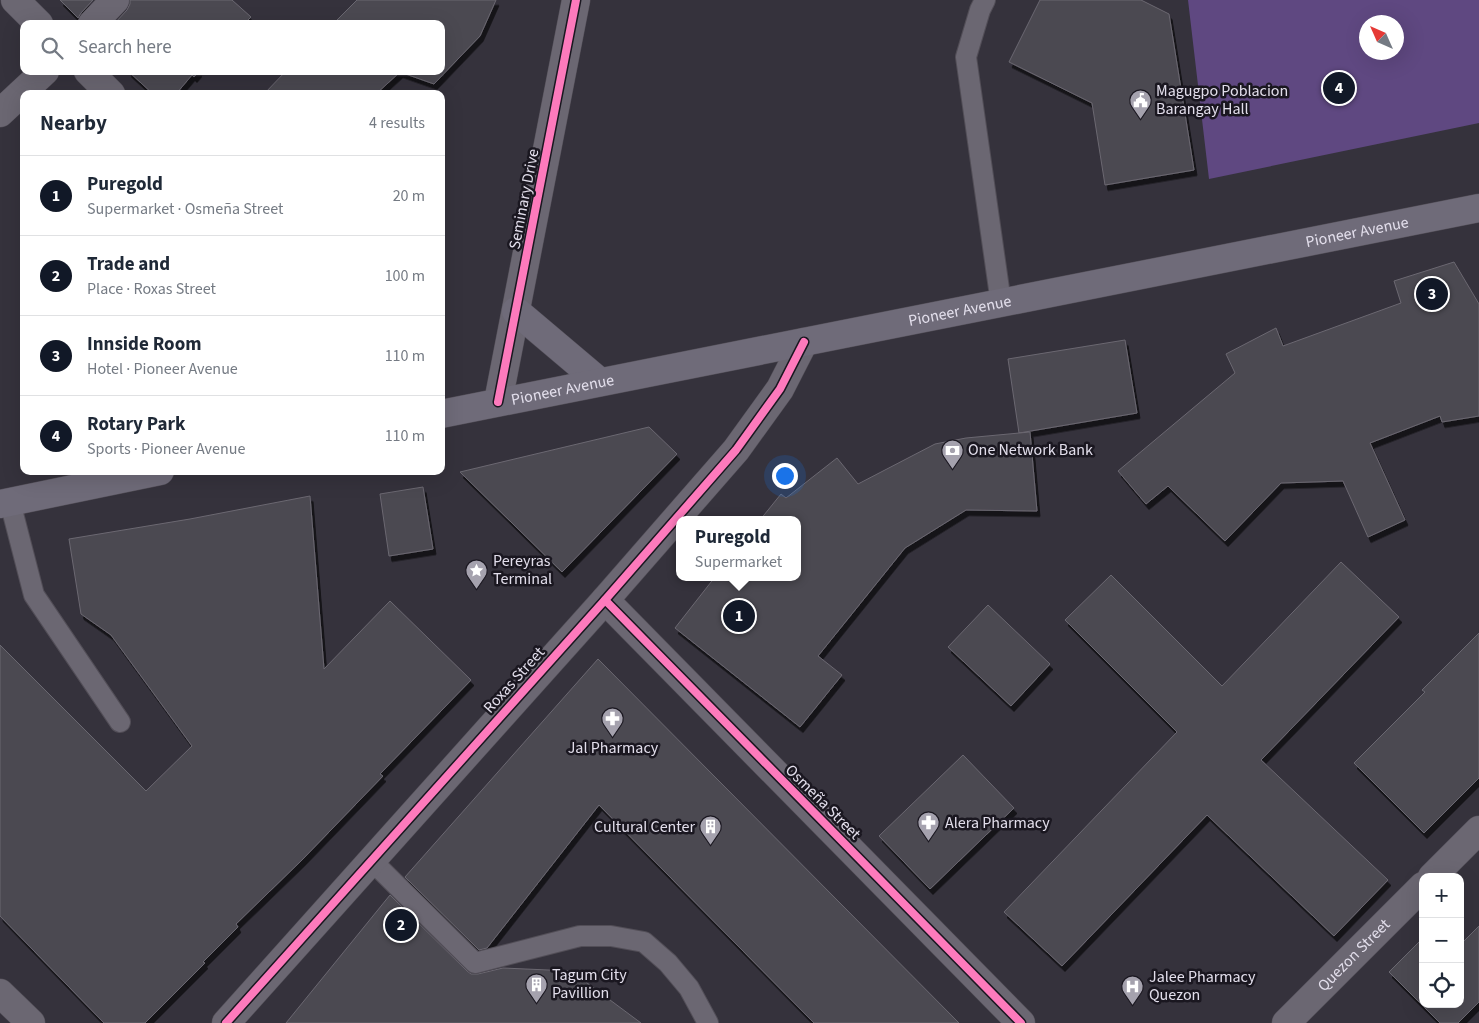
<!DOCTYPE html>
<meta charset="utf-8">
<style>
:root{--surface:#fff;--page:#f6f6f7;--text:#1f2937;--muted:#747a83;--line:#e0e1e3;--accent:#111827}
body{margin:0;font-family:"Source Sans 3",sans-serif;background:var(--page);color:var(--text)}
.controls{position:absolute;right:15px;bottom:15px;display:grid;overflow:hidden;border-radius:10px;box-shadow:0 5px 20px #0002}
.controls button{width:45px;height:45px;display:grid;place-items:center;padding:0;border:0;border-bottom:1px solid var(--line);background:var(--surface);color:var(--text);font:25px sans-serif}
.compass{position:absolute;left:1359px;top:15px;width:45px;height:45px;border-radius:50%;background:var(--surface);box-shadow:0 5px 20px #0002;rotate:315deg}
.you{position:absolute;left:784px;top:475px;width:18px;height:18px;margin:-12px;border:4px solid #fff;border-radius:50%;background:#1a73e8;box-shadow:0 0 0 8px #1a73e833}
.badge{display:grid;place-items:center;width:32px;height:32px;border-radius:50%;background:var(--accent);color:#fff;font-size:16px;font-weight:700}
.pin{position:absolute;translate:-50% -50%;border:2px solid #fff;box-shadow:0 1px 5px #0006}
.popup{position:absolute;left:676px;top:516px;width:125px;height:65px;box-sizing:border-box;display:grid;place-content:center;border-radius:10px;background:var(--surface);filter:drop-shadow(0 1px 4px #0005);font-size:16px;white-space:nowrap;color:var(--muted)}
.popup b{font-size:19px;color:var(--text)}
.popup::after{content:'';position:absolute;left:50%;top:100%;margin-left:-10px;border:10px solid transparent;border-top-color:var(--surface)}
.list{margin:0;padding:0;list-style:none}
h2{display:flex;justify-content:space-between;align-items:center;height:65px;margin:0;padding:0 20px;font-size:21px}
h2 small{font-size:16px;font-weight:400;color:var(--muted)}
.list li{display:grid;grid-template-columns:32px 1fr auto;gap:15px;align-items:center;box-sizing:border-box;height:80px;padding:0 20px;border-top:1px solid var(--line)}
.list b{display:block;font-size:19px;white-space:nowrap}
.list p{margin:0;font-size:16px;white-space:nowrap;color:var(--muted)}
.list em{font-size:16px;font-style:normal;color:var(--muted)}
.icon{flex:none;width:28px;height:28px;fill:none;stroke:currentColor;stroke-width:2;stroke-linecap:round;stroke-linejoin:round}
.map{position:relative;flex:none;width:1479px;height:1023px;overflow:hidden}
.search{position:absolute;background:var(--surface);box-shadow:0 5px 20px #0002;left:20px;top:20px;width:425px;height:55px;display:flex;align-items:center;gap:12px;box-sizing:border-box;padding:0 18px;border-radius:10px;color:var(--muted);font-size:19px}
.panel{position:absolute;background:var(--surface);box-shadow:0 5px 20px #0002;left:20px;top:90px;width:425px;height:385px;border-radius:10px}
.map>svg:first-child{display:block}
.green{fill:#5f4881;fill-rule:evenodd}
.building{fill:#4b4851;stroke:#6b6871;filter:url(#shadow)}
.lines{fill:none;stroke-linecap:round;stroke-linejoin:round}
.service-casing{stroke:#524e57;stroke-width:22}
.minor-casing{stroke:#524e57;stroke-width:29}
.tertiary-casing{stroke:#524e57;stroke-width:29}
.trunk-casing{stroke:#524e57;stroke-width:29}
.service{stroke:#6b6772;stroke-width:20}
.minor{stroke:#6b6772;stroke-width:28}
.tertiary{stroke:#6b6772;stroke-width:28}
.trunk{stroke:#6f6b79;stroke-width:28}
.cycleway-casing{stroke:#1a1720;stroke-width:11}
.cycleway{stroke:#fd7abc;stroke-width:8}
.labels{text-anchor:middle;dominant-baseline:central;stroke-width:5;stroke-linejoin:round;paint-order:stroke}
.poi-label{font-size:16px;fill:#e2deeb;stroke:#1a1720;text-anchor:start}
.street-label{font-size:16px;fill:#e2deeb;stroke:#1a1720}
</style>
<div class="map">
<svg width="1479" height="1023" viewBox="0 0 1479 1023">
<defs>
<filter id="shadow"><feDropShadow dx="3" dy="5.5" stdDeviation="0" flood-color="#0009"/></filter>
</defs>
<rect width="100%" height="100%" fill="#35323c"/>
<!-- green -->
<path class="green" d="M1188 0H1479V123L1209 179ZM1366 22H1396V52H1366Z"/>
<!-- building -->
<g class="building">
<path d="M60 0H93L81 13 78 18Z"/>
<path d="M130 0H232L251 17 244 24H114L127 10 130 4Z"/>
<path d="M357 0H496L480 36 434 84 400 72 376 94H264L286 71H441V24H333Z"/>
<path d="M1040 0H1141L1169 14 1194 170 1105 185 1092 103 1009 62Z"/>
<path d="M128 71H199L194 77 192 75 176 94H153Z"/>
<path d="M1454 262 1479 304V416L1442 422 1440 416 1370 443 1405 520 1368 537 1343 481 1281 483 1225 541 1168 486 1146 504 1118 471 1235 373 1226 354 1276 328 1283 346 1401 303 1394 281Z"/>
<path d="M1125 340 1137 413 1019 433 1008 359Z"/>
<path d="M649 427 677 454 562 572 460 472Z"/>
<path d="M1030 432 1037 511 966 510 905 548 818 656 842 675 800 727 675 628 715 577H798V520H760L781 494 786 498 837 458 858 484 935 444 966 438Z"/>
<path d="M423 487 433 549 389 556 380 494Z"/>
<path d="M310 496 324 669 390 601 471 680 380 774 383 776 302 860 236 924 238 927 203 962 205 963 145 1023H104L0 916V645L146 791 192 746 111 635 81 614 69 539 190 519Z"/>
<path d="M1341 562 1399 617 1261 760 1388 880 1334 936 1207 815 1062 966 1004 912 1177 732 1065 620 1111 575 1222 686Z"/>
<path d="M988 605 1050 664 1011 706 948 647Z"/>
<path d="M1479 633V778L1424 833 1354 763 1425 692 1422 690Z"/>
<path d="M598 659 959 1023H814L599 805 487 948 479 950 405 877Z"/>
<path d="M963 755 1014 808 930 889 879 836Z"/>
<path d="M390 895 467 971 471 974H478L503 968 571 971 641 1023H286Z"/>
<path d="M1479 926V1002L1458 1023H1440L1389 972 1423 938V1004H1460V945Z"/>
</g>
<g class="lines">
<defs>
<g id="service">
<path d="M985 0 980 10 966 57 1001 303"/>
<path d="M10 502 34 595 120 722"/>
<path d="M371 860 475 963 580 936H611L644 942 668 963 689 988 708 1023"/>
</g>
<g id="minor">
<path d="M92 24 115 0"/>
<path d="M0 113 45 71"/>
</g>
<g id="tertiary">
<path d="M15 0 39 24"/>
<path d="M88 71 111 94"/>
<path d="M498 402 576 0"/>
<path d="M605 600 1021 1023"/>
<path d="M1432 877 1479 830"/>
<path d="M0 993 31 1023"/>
<path d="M226 1023 605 600 736 450 780 389 804 342"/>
<path id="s1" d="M1286 1023 1423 886"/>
</g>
<g id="trunk">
<path d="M516 311 600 382"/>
<path id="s2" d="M441 414 1479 208"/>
<path d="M0 504 160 471"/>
</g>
</defs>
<!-- service casing -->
<use href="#service" class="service-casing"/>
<!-- minor casing -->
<use href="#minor" class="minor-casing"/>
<!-- tertiary casing -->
<use href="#tertiary" class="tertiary-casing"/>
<!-- trunk casing -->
<use href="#trunk" class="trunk-casing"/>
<!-- service -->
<use href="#service" class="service"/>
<!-- minor -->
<use href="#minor" class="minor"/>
<!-- tertiary -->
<use href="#tertiary" class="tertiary"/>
<!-- trunk -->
<use href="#trunk" class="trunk"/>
<defs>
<g id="cycleway">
<path d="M498 402 576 0"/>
<path d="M605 600 1021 1023"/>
<path d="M226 1023 605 600 736 450 780 389 804 342"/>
</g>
</defs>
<!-- cycleway casing -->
<use href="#cycleway" class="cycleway-casing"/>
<!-- cycleway -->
<use href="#cycleway" class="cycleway"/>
</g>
<!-- icons -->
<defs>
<symbol id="civic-pin" viewBox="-11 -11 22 30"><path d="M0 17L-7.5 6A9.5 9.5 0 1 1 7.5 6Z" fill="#a5a2ae" stroke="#1a1720"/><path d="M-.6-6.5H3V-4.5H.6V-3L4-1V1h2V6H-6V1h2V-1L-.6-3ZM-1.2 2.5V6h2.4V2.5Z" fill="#fff"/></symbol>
<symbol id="bank-pin" viewBox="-11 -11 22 30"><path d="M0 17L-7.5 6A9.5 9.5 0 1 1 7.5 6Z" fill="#a5a2ae" stroke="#1a1720"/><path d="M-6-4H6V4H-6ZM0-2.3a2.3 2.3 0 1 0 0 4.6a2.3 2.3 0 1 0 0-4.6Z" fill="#fff"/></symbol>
<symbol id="sight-pin" viewBox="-11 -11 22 30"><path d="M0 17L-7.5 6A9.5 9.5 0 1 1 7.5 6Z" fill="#a5a2ae" stroke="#1a1720"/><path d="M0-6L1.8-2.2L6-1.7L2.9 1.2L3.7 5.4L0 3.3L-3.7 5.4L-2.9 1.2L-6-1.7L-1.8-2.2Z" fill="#fff"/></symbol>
<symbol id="pharmacy-pin" viewBox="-11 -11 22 30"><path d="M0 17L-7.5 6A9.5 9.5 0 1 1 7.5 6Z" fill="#a5a2ae" stroke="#1a1720"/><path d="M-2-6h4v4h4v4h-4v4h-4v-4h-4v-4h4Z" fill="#fff"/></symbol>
<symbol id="building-pin" viewBox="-11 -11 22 30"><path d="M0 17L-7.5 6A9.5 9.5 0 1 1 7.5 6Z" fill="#a5a2ae" stroke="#1a1720"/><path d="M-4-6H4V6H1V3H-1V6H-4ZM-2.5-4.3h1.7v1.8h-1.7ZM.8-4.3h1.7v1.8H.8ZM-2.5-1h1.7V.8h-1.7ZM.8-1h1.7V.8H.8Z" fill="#fff"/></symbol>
<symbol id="hospital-pin" viewBox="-11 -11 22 30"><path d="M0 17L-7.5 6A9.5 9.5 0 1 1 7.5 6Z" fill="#a5a2ae" stroke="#1a1720"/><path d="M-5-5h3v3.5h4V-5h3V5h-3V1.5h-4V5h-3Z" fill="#fff"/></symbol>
</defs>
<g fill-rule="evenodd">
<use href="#civic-pin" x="1128" y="88" width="25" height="34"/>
<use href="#bank-pin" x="940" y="438" width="25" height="34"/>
<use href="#sight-pin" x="464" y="558" width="25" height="34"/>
<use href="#pharmacy-pin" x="600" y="706" width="25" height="34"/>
<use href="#pharmacy-pin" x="916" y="810" width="25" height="34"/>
<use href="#building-pin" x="698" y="814" width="25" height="34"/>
<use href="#building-pin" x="524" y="972" width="25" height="34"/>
<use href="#hospital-pin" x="1120" y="974" width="25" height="34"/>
</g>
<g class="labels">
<!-- poi labels -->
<g class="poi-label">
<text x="1156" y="91">Magugpo Poblacion<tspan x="1156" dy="18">Barangay Hall</tspan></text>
<text x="968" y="450">One Network Bank</text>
<text x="493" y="561">Pereyras<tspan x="493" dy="18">Terminal</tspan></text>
<text x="613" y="748" text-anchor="middle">Jal Pharmacy</text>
<text x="945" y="823">Alera Pharmacy</text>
<text x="695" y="827" text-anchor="end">Cultural Center</text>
<text x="552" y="975">Tagum City<tspan x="552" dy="18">Pavillion</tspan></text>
<text x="1149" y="977">Jalee Pharmacy<tspan x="1149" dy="18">Quezon</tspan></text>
</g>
<!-- street labels -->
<g class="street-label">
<text transform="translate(524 199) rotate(-79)">Seminary Drive</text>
<text stroke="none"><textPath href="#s2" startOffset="934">Pioneer Avenue</textPath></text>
<text stroke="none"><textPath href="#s2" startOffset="529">Pioneer Avenue</textPath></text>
<text stroke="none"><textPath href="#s2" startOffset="124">Pioneer Avenue</textPath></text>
<text transform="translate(514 680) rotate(-48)">Roxas Street</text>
<text transform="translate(823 802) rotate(45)">Osmeña Street</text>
<text stroke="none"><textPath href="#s1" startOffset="96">Quezon Street</textPath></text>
</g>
</g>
</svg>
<div class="controls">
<button>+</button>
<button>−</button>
<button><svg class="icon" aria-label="locate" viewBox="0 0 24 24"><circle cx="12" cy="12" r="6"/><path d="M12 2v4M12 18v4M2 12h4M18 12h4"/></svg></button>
</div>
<svg class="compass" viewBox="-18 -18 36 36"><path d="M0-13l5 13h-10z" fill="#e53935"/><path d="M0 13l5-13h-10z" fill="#747a83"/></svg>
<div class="you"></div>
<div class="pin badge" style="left:739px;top:616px">1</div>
<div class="popup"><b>Puregold</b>Supermarket</div>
<div class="pin badge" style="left:401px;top:925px">2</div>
<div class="pin badge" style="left:1432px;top:294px">3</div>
<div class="pin badge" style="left:1339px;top:88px">4</div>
<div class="search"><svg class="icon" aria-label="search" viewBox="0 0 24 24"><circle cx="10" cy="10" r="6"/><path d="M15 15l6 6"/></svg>Search here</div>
<section class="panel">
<h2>Nearby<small>4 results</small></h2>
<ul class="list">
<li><span class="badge">1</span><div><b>Puregold</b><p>Supermarket · Osmeña Street</p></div><em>20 m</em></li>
<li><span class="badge">2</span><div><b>Trade and</b><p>Place · Roxas Street</p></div><em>100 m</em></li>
<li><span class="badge">3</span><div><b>Innside Room</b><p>Hotel · Pioneer Avenue</p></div><em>110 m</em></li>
<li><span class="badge">4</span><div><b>Rotary Park</b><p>Sports · Pioneer Avenue</p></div><em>110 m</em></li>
</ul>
</section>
</div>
